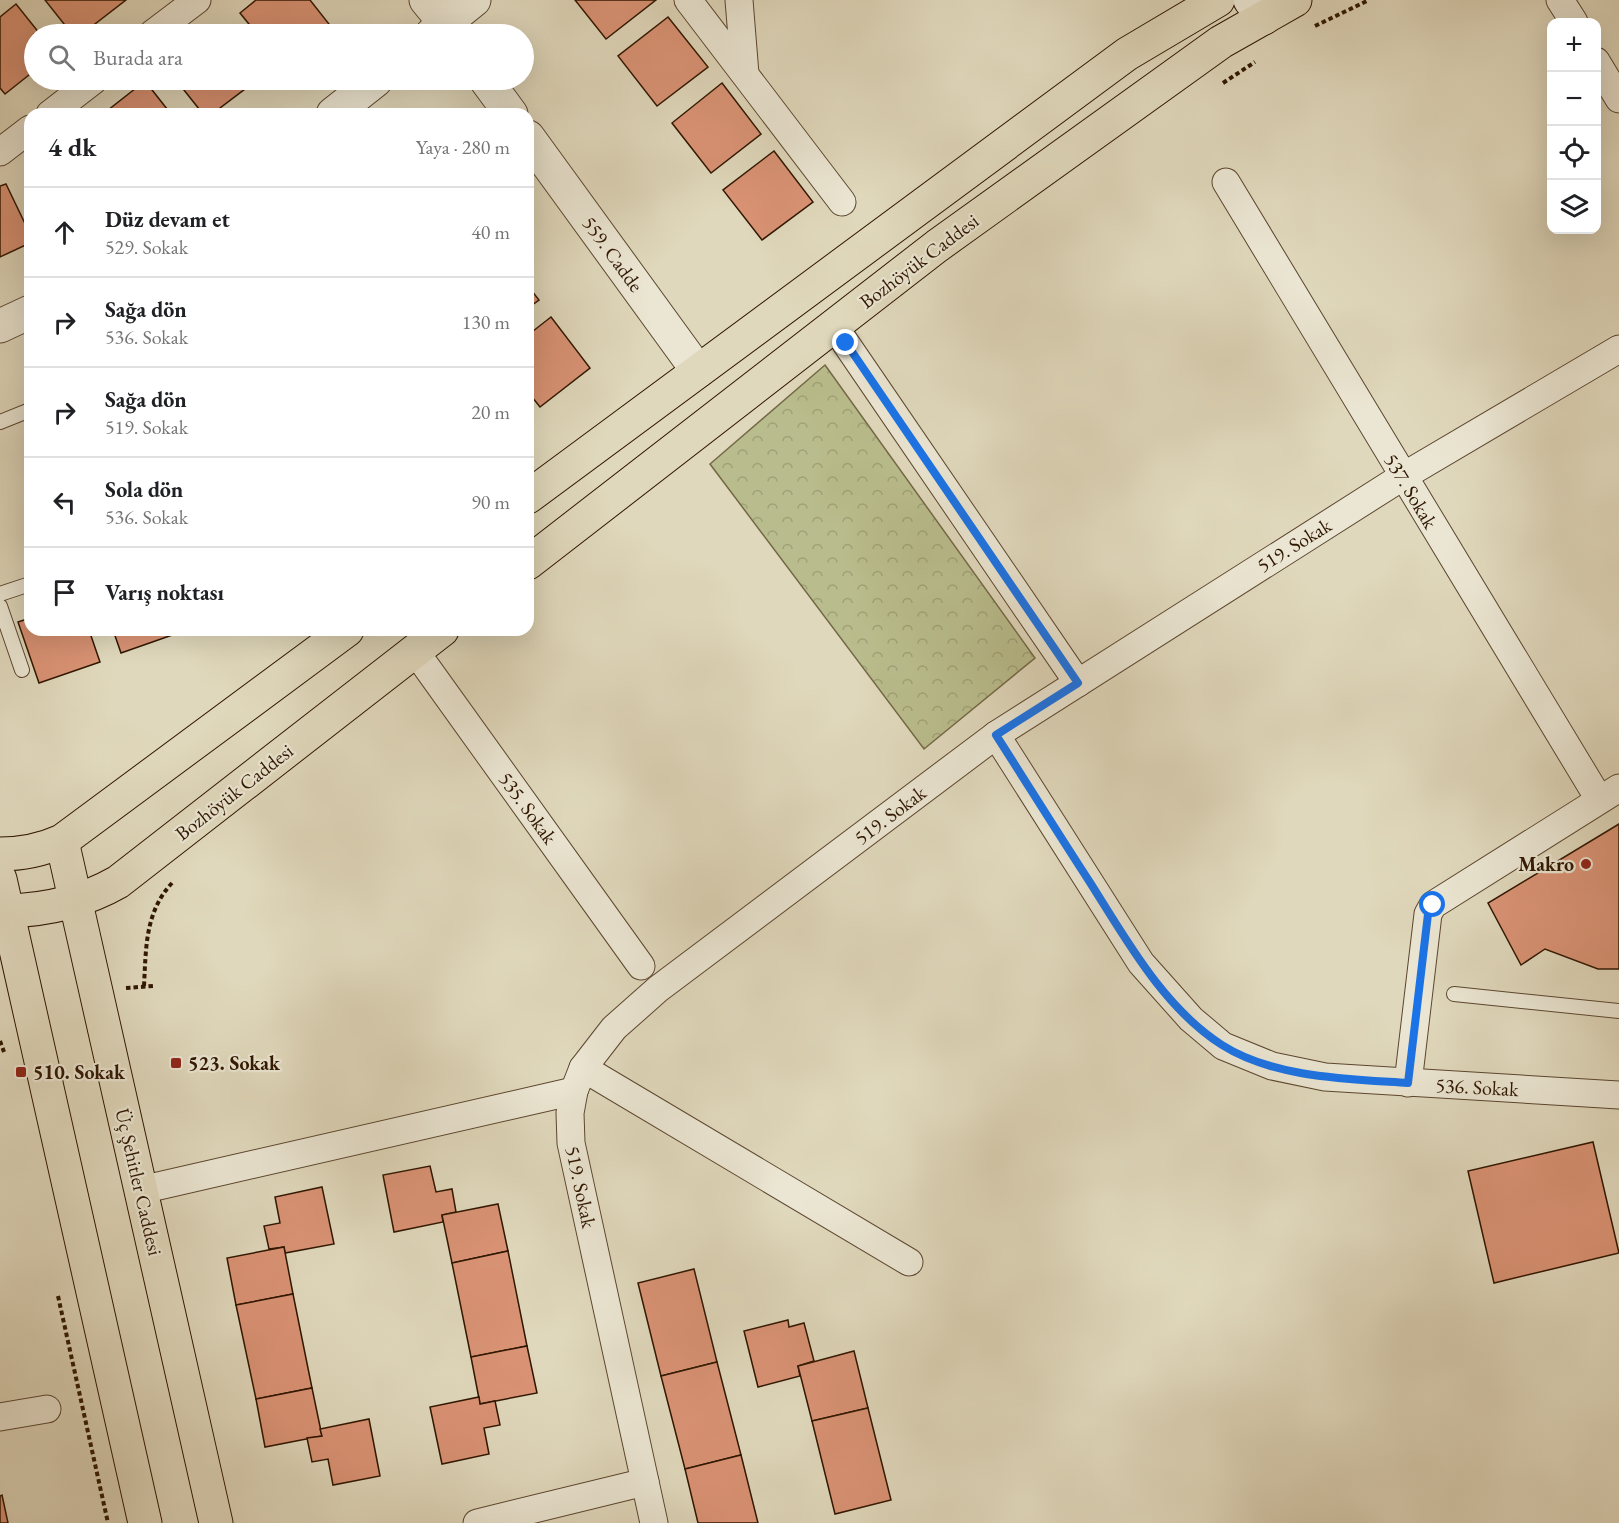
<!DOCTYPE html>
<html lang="tr">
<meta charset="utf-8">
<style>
:root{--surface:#fff;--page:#f6f6f6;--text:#202124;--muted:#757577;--line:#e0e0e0}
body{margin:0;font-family:"EB Garamond",serif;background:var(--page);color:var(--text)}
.controls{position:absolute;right:18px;top:18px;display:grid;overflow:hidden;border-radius:12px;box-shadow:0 6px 24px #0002}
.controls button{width:54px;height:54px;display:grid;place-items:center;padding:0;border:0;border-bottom:2px solid var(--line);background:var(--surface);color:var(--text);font:30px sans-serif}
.stop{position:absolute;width:18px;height:18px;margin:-14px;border:4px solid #1a73e8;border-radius:50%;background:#fff}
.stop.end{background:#1a73e8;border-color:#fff;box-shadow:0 2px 6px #0008}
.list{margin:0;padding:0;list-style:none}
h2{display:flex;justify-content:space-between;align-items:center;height:78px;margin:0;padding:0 24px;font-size:26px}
h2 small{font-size:20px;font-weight:400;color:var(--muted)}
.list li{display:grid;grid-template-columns:39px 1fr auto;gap:18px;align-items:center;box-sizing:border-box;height:90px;padding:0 24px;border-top:2px solid var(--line)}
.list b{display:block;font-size:22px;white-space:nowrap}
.list p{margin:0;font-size:20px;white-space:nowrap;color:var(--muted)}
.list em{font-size:20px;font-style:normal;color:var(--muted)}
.icon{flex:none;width:33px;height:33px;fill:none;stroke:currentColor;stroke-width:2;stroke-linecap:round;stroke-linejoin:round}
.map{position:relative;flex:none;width:1619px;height:1523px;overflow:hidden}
.search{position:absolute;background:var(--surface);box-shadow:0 6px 24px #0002;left:24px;top:24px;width:510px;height:66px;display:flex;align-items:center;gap:15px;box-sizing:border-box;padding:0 21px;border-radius:33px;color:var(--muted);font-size:22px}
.panel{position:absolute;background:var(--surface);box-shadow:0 6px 24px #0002;left:24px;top:108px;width:510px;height:528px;border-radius:18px}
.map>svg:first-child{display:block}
.park{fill:url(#park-crowns);stroke:#746946;stroke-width:1.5}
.building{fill:#da9375;stroke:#2f1600;stroke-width:1.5}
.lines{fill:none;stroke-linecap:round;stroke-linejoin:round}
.service-casing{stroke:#5b462f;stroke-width:16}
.minor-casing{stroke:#5b462f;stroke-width:29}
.tertiary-casing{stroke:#5b462f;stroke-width:35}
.secondary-casing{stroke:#2f1600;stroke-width:35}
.primary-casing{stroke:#2f1600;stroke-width:35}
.path{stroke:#2f1600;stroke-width:4;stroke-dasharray:4.5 3;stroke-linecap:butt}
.service{stroke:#ebe6d3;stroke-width:14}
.minor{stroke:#ebe6d3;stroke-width:27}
.tertiary{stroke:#ebe6d3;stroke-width:33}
.secondary{stroke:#ebe6d3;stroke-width:33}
.primary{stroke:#e0d8bc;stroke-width:33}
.route{stroke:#1a73e8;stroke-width:8}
.poi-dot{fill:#8f2418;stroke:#ebe6d3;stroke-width:2}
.labels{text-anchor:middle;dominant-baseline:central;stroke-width:4.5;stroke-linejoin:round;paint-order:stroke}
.street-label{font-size:20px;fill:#2f1600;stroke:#ebe6d3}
.poi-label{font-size:20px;font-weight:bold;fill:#2f1600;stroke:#ebe6d3;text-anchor:start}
</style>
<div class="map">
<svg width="1619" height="1523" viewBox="0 0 1619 1523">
<defs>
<pattern id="park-crowns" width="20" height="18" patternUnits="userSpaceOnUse" patternTransform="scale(1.5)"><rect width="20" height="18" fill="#b9bc8c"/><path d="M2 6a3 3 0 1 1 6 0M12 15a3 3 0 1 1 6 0" fill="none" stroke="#9fa177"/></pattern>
</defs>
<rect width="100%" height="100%" fill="#e0d8bc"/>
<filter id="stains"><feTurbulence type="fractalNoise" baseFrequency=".00333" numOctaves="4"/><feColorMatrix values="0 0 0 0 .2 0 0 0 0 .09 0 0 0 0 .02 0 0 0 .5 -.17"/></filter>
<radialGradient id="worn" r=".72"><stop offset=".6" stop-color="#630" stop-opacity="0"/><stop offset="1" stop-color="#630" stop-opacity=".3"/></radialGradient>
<!-- park -->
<path class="park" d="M825 365 1035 658 924 749 710 464Z"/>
<!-- building -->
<g class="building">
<path d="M45 0H126L82 34H72Z"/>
<path d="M256 0H310L329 24 316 34H257L240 13Z"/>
<path d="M575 0H656L606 39Z"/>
<path d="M16 4 40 34H34V71L5 94 0 88V17Z"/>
<path d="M668 17 708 67 657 106 618 56Z"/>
<path d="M176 80H257L212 114H203Z"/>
<path d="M145 81 171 114H103Z"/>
<path d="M722 83 761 134 711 173 672 123Z"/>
<path d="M774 151 813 202 762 240 723 190Z"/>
<path d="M6 184 30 234V243L0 257V186Z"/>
<path d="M528 286 539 300 528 308Z"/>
<path d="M551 317 590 368 540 407 528 392V335Z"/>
<path d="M30 618V630H89L100 662 39 683 18 622Z"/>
<path d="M113 630H181V632L121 653Z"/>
<path d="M1619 824V969H1598L1545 949 1521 965 1488 903Z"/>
<path d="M1593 1142 1619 1253 1494 1283 1468 1171Z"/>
<path d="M430 1166 436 1192 452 1189 456 1212 442 1215 443 1222 394 1232 383 1175Z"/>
<path d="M322 1187 334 1244 285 1253 284 1247 269 1249 264 1226 280 1223 275 1197Z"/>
<path d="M498 1204 508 1251 452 1263 442 1215Z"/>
<path d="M284 1247 293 1294 236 1305 227 1258Z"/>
<path d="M508 1251 527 1346 471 1357 452 1263Z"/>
<path d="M694 1269 717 1362 661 1376 638 1283Z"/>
<path d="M293 1294 312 1388 256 1399 236 1305Z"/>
<path d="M788 1320 789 1327 804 1323 814 1361 798 1366 800 1376 758 1387 744 1331Z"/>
<path d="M527 1346 537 1393 480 1404 471 1357Z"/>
<path d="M854 1351 868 1408 812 1421 798 1366Z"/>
<path d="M717 1362 741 1455 685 1469 661 1376Z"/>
<path d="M312 1388 322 1436 265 1447 256 1399Z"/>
<path d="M479 1397 480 1404 495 1401 500 1425 484 1428 489 1454 442 1464 430 1407Z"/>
<path d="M868 1408 891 1500 835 1514 812 1421Z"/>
<path d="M369 1419 380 1476 333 1485 328 1459 312 1462 307 1438 322 1436 320 1429Z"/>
<path d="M741 1455 758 1523H698L685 1469Z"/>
<path d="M2 1495 8 1523H0V1496Z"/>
</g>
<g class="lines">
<defs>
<g id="service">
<path d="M0 422 30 410"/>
<path d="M0 594 30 584"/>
<path d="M0 606 22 670"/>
<path d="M1454 994 1619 1011"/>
</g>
<g id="minor">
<path d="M688 0 842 202"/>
<path d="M739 0 745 74"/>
<path d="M1560 0 1574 22"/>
<path d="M152 34 197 0"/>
<path d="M1596 61 1619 99"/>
<path d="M50 114 94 80"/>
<path d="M0 152 30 129"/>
<path d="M1226 182 1599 799"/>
<path d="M834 326 1078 683"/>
<path d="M415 651 641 966"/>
<path d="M996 735 1141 963 1191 1019 1223 1046 1272 1066 1325 1077 1619 1095"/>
<path d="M583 1068 909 1262"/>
<path d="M1408 1083 1428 914 1433 905 1619 788"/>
<path d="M141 1190 574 1091"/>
<path d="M0 1417 47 1409"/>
<path d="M477 1523 645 1482"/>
<path d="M654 1523 571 1143 570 1113 574 1091 583 1068 614 1028 658 989 996 735 1402 477 1619 349"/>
</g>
<g id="tertiary">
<path d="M426 0 454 34"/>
<path d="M432 34 474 0"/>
<path d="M486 80 511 114"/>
<path d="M333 114 376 80"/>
<path d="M528 137 698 371"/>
<path d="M0 326 30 312"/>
</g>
<path id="secondary" d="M1250 0 1264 18"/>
<g id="primary">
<path d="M528 497 1127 54 1218 0"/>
<path d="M528 563 937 246 1221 42 1295 0"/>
<path d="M62 841 216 1523"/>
<path d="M0 854C22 854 42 850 62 841L347 630"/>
<path d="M0 879 145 1523"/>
<path d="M7 911C47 910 83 902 118 882L442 630"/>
</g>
</defs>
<!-- service casing -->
<use href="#service" class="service-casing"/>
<!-- minor casing -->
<use href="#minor" class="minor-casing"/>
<!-- tertiary casing -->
<use href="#tertiary" class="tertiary-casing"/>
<!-- secondary casing -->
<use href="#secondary" class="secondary-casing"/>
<!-- primary casing -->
<use href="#primary" class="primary-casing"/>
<!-- path -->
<g class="path">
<path d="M1315 26 1369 0"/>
<path d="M1223 83 1255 62"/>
<path d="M144 986C146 948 145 912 172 883"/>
<path d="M126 988 153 986"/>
<path d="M0 1041 4 1052"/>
<path d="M58 1296 108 1523"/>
</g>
<!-- service -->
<use href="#service" class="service"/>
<!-- minor -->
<use href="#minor" class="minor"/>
<!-- tertiary -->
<use href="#tertiary" class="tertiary"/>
<!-- secondary -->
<use href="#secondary" class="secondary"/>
<!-- primary -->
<use href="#primary" class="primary"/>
</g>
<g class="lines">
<!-- route -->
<path class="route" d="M846 343 1078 683 996 735C1028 785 1059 835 1091 884 1127 941 1164 1008 1222 1045 1274 1078 1348 1079 1408 1083L1428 914 1433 905"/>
</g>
<!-- markers -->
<g class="poi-dot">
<circle cx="1586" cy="864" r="6"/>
<rect x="170" y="1057" width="12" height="12" rx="3"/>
<rect x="15" y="1066" width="12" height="12" rx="3"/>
</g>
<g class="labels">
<!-- street labels -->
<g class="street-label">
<text transform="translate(613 254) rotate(54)">559. Cadde</text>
<text transform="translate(919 261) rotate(-37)">Bozhöyük Caddesi</text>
<text transform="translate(1411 491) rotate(59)">537. Sokak</text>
<text transform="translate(1294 545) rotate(-32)">519. Sokak</text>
<text transform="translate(234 792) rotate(-38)">Bozhöyük Caddesi</text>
<text transform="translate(528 808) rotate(54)">535. Sokak</text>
<text transform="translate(890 815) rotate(-37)">519. Sokak</text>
<text transform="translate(1477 1087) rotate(3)">536. Sokak</text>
<text transform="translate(139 1182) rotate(77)">Üç Şehitler Caddesi</text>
<text transform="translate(581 1187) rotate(78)">519. Sokak</text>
</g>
<!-- poi labels -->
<g class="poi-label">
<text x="1574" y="864" text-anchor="end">Makro</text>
<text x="188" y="1063">523. Sokak</text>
<text x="33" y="1072">510. Sokak</text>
</g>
</g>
<rect width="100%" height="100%" filter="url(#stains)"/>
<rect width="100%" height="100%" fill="url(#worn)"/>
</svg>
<div class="controls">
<button>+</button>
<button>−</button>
<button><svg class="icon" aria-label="locate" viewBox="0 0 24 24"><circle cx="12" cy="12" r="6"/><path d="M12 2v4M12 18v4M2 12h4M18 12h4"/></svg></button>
<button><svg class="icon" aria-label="layers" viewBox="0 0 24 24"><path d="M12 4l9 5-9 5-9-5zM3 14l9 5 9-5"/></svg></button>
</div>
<div class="stop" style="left:1433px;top:905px"></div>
<div class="stop end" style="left:846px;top:343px"></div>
<div class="search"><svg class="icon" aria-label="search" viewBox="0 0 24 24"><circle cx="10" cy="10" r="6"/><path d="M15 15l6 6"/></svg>Burada ara</div>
<section class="panel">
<h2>4 dk<small>Yaya · 280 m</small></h2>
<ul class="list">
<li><svg class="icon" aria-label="ahead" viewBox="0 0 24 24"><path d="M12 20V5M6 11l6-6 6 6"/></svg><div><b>Düz devam et</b><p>529. Sokak</p></div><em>40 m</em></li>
<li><svg class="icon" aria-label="right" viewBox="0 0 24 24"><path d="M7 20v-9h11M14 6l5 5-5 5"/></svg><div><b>Sağa dön</b><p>536. Sokak</p></div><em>130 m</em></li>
<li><svg class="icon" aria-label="right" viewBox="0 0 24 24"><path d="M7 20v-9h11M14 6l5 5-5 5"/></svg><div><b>Sağa dön</b><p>519. Sokak</p></div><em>20 m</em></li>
<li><svg class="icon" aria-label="left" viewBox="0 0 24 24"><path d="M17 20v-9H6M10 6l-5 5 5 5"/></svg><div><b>Sola dön</b><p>536. Sokak</p></div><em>90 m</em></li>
<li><svg class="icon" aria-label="arrive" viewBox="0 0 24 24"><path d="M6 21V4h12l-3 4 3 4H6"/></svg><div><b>Varış noktası</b></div></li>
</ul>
</section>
</div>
